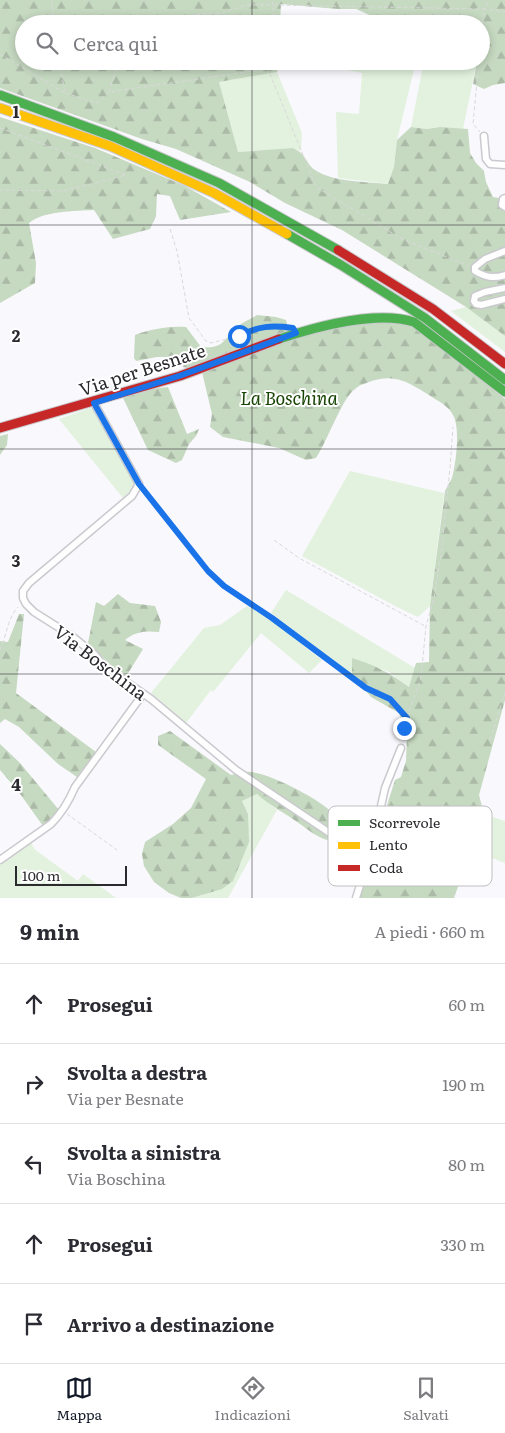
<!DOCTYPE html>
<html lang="it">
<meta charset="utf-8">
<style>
:root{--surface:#fff;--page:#f7f7f7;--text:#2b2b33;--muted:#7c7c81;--line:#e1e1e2;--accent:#111827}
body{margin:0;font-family:Literata,serif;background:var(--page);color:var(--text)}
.scale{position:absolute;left:15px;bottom:12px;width:112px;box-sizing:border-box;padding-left:5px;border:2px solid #2b2a2f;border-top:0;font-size:14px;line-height:18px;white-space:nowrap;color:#2b2a2f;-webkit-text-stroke:4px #fff;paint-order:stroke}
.stop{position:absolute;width:15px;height:15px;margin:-11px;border:4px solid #1a73e8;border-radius:50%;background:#fff}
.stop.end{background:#1a73e8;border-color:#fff;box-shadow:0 1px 5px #0008}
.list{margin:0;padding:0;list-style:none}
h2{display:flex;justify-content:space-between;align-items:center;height:65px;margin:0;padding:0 20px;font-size:21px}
h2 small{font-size:16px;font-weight:400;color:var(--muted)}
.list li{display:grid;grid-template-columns:32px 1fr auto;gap:15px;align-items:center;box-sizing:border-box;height:80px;padding:0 20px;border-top:1px solid var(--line)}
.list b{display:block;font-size:19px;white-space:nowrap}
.list p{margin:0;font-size:16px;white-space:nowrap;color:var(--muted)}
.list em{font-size:16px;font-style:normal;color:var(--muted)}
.icon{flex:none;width:28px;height:28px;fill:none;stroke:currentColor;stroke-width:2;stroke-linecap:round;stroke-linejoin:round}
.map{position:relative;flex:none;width:505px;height:898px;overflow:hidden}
.search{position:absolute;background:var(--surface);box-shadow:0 2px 8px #0003;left:15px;right:15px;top:15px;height:55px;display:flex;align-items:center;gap:12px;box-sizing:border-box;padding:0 18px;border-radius:28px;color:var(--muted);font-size:19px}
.sheet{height:465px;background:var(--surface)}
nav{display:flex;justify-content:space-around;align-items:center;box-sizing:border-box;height:70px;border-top:1px solid var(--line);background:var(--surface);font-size:14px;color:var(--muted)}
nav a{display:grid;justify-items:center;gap:2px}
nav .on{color:var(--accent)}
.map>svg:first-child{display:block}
.grass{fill:#e2f2de}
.forest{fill:url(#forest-firs)}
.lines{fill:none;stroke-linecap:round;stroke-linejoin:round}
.street-casing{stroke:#cac9ce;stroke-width:9}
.fast-casing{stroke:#cac9ce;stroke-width:11}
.slow-casing{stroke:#cac9ce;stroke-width:11}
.jam-casing{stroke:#cac9ce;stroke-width:11}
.path{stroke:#d9d9da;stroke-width:1;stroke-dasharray:4 2.5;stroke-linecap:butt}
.street{stroke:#fefeff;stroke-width:6}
.fast{stroke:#4caf50;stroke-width:9}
.slow{stroke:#ffc107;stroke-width:9}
.jam{stroke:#c62828;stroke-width:9}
.route{stroke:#1a73e8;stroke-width:6}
.grid{fill:none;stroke:#2b2a2f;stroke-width:1;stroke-opacity:0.55}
.labels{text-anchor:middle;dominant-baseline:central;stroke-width:4;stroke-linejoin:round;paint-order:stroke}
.street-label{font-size:18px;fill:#2b2a2f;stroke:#fff}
.park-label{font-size:18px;font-style:italic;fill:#174403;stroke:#fff}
.key{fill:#fff;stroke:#bfbfc1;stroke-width:1}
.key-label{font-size:14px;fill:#2b2a2f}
.grid-label{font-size:16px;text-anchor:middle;font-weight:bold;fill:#2b2a2f;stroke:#fff;stroke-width:4;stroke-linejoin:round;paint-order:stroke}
</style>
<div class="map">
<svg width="505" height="898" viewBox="0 0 505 898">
<defs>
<pattern id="forest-firs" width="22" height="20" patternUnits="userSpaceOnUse" patternTransform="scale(1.25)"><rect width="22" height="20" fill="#c6d9c1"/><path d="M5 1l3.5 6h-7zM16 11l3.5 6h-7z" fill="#aabaa6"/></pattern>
</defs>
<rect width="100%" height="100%" fill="#f9f8fc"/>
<!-- grass -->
<g class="grass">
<path d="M343 61H416L397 140 394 167 389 184 338 178 336 112 359 114 362 73 342 69Z"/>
<path d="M424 61H477L463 129 440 127 427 129 411 127Z"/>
<path d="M277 72 302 133 301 151 293 148 238 152 219 82Z"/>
<path d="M466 307 505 336V352L451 311Z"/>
<path d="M90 408 95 410 133 477C136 488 131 491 123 498L59 419Z"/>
<path d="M350 471 444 493 430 606 418 617 397 607 302 556Z"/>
<path d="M286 590 415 668 409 687 389 672 352 658V675L271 613Z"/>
<path d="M247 606 271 620 322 660 309 673 261 633 213 692 211 690 186 723 151 693 204 628 220 625Z"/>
<path d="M257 794 277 810 228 898H192L203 895 248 814 242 801Z"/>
<path d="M484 814 505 821V863L471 850Z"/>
<path d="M31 842 34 849 78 881 83 874 116 898H0V865Z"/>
</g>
<!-- forest -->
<g class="forest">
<path d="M0 0H505V83L493 85 484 89 473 84 477 61H481V24L394 22 383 21 356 9H337L281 4 280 24H24V61H280L277 72 219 82 238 152 293 148C307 154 305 163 315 170 332 182 368 182 388 184L394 167 397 140 411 127 427 129 440 127 468 129 470 153 476 163 484 171 486 182 493 197 499 198 505 194V336L466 307 342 230 285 203 250 182 176 149 142 139 0 88Z"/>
<path d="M0 117 95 148 185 186 231 212 180 220 170 196 157 194 156 216 150 229 113 239 94 210C74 211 43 211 29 223L36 263 35 283 0 303Z"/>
<path d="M257 315 276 317 286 320 289 331 189 368 183 367 177 357H157L136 361 134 358 135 335C151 329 169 326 186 327L201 347C224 349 223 340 237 327 242 322 251 319 257 315Z"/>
<path d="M403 321 416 327 505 399V700L479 795 484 814 454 898H358L395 780 401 777 406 761 407 734 399 713 371 697 352 675V658C375 665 390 673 409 687L416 663 429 662 430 606 445 491C447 487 450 482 452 478 456 463 460 431 454 417 449 406 441 403 432 397 410 383 395 372 369 382 364 384 359 385 355 389 342 398 327 442 316 458L306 460 279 448 223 437 210 427 212 414 202 372 324 328 349 324Z"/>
<path d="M168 387 187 434 199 429 196 436 189 444 182 460 176 463 148 450 123 398 153 389Z"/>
<path d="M8 434 7 445 0 455V436Z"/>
<path d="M118 594 130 603 155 606 161 622 159 632C146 631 136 631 125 640L143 649 127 675 115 669 88 643 96 602 104 606Z"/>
<path d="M19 614H24L16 693 96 752 77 777 58 764 19 727 5 719 0 723V641L8 642Z"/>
<path d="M170 731 231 775C237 774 244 771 250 772 270 773 321 800 334 814 340 819 341 824 342 831L327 840C315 836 310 831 300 824 285 813 270 806 257 794L242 801 248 814 249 842 233 881 222 889 192 898H181L169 893 154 882 144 866 142 854 145 842 173 824 191 808 206 779 158 745V736Z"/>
<path d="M0 744 20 763 59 810 43 826 18 791 0 770Z"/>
</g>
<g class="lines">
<defs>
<g id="street">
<path d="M484 136 486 159 490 164 505 165"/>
<path d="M505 198 503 199 502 205 505 207"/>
<path d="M505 251 485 259 475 267V271C485 277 493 279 505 275"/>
<path d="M505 288 485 292 475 296 474 301 476 304 481 305 505 299"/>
<path d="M94 403 139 484 132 496 29 583 23 591V598L26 604 34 612 72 636 94 654 105 667 151 699 236 770 367 858"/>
<path d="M0 860 51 824C62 813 69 801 75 787L143 694"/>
<path d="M356 898 366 866 367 858 372 847 385 788 401 748"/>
</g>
<g id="fast">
<path d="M0 95 114 137 219 183 338 250"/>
<path d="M287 234 341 265 425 318 505 380"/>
<path d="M279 339C315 327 377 310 414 322L505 392"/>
</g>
<path id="slow" d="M0 108 110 146 214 193 287 234"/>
<g id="jam">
<path d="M338 250 433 309 505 364"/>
<path d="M0 428 180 376 279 339"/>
</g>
</defs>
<!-- street casing -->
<use href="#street" class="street-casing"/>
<!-- fast casing -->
<use href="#fast" class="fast-casing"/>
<!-- slow casing -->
<use href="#slow" class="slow-casing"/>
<!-- jam casing -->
<use href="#jam" class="jam-casing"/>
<!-- path -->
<g class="path">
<path d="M52 0 54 24"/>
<path d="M145 24 199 14 222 13 246 5H273L272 0"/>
<path d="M274 24 273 5 484 9 489 0"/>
<path d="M481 36 484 9 505 12"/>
<path d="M0 54 65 93 59 61"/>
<path d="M270 61 268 69 316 187 402 239 469 266"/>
<path d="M479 61 473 124 480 132"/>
<path d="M109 92 118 61"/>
<path d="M65 93 97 103 109 92 267 69"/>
<path d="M0 128 126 175 63 191 0 190"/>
<path d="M170 229 177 251 189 318 206 341 211 343 239 336 255 328 288 327"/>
<path d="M145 490 207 571 224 587 273 618 366 688 390 699 407 718 402 742"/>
<path d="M274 540 299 558 425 626"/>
<path d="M0 650C7 635 7 619 18 607"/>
<path d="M407 717 421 678 426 626 434 598 441 555 450 468 453 427"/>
<path d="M490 740 505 692"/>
<path d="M67 814 117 850"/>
</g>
<!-- street -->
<use href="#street" class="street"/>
<!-- fast -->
<use href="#fast" class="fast"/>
<!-- slow -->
<use href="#slow" class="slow"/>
<!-- jam -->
<use href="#jam" class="jam"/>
</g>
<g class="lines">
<!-- route -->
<path class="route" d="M239 336C259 326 271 325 293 328L296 333 182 375 94 403 139 484 208 571 224 586 272 618 366 688 390 699 407 718 404 728"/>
</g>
<!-- grid -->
<path class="grid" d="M252 0V24M252 61V898M0 225H505M0 449H505M0 674H505"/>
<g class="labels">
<!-- street labels -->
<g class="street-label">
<text transform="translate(142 369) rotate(-18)">Via per Besnate</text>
<text transform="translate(101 662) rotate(37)">Via Boschina</text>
</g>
<!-- park labels -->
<g class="park-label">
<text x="289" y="397">La Boschina</text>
</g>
</g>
<!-- legend -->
<rect x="328" y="806" width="164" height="80" rx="8" class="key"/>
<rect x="338" y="820" width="22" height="6" fill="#4caf50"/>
<rect x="338" y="842" width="22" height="7" fill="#ffc107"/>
<rect x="338" y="865" width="22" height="6" fill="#c62828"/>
<g class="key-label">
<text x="369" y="828">Scorrevole</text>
<text x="369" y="850">Lento</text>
<text x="369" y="873">Coda</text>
</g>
<g class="grid-label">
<text x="16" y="118">1</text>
<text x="16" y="342">2</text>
<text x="16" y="567">3</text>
<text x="16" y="791">4</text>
</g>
</svg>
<div class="scale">100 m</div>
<div class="stop" style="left:239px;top:336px"></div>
<div class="stop end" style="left:404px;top:728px"></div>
<div class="search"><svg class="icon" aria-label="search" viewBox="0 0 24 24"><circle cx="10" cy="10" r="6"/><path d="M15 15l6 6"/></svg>Cerca qui</div>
</div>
<section class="sheet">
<h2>9 min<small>A piedi · 660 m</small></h2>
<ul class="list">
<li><svg class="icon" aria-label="ahead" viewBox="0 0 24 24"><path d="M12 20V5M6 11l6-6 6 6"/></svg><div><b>Prosegui</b></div><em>60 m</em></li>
<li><svg class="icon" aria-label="right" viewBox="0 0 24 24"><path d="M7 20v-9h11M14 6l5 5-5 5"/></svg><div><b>Svolta a destra</b><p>Via per Besnate</p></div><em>190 m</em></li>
<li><svg class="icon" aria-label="left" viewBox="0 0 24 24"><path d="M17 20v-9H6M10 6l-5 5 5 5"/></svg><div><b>Svolta a sinistra</b><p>Via Boschina</p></div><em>80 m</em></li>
<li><svg class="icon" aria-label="ahead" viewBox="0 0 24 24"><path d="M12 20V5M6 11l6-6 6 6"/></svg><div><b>Prosegui</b></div><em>330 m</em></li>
<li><svg class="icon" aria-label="arrive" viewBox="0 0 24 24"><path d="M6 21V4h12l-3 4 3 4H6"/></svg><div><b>Arrivo a destinazione</b></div></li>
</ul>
</section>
<nav>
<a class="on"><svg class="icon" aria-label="map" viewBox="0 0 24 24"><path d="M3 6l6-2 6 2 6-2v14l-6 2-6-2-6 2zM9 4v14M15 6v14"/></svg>Mappa</a>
<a><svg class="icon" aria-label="directions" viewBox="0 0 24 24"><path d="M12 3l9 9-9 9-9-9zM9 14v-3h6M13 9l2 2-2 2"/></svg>Indicazioni</a>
<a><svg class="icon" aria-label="saved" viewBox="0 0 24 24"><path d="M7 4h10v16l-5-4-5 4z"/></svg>Salvati</a>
</nav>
